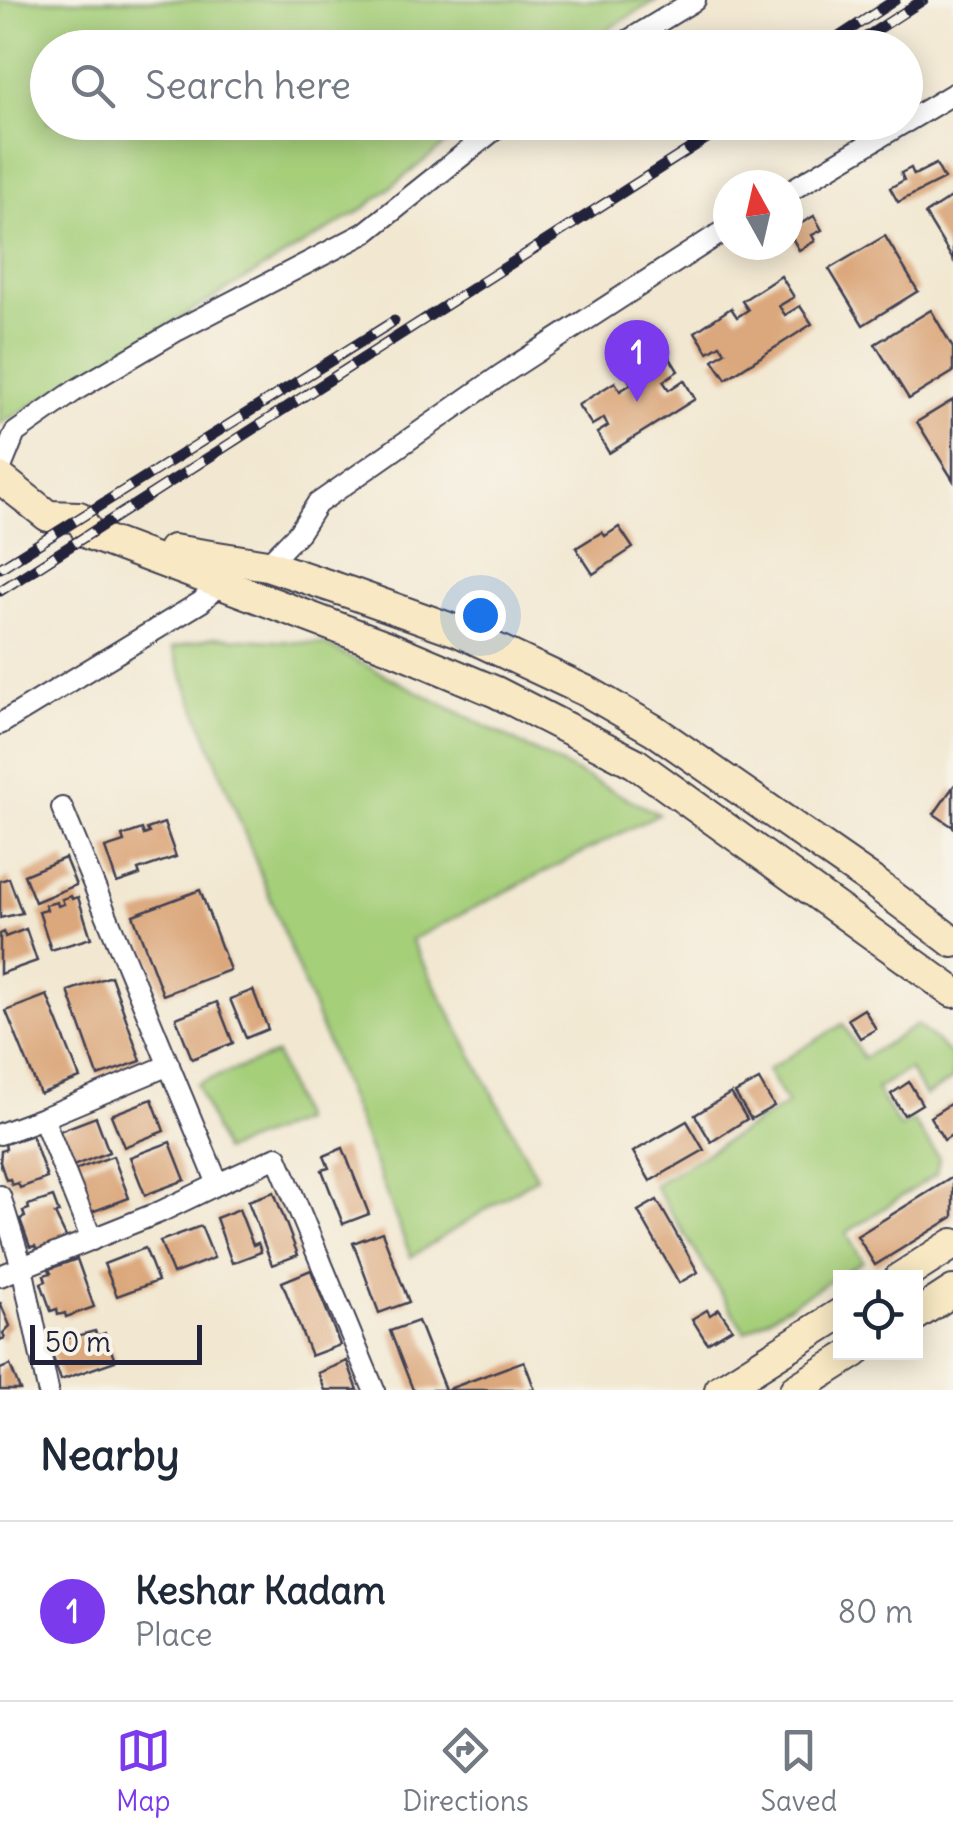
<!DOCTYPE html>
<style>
:root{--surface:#fff;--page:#f6f6f7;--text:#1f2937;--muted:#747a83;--line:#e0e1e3;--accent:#7c3aed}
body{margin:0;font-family:Delius,sans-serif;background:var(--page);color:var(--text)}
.controls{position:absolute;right:30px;bottom:30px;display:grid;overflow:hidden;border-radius:0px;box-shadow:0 5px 25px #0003}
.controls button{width:90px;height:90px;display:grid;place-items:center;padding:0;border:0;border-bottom:2px solid var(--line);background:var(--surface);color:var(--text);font:50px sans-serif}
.compass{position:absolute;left:713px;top:170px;width:90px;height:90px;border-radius:50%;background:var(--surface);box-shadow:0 5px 25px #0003;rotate:352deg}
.scale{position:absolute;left:30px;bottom:25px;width:172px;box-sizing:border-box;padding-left:10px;border:5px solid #22223b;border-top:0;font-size:28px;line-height:35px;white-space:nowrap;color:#22223b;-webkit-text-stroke:8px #f7f3e8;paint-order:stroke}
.you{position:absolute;left:480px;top:615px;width:35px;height:35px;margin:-25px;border:8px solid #fff;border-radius:50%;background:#1a73e8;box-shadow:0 0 0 15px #1a73e833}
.badge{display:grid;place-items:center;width:65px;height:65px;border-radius:50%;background:var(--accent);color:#fff;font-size:32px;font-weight:700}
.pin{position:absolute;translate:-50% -82px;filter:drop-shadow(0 2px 5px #0008)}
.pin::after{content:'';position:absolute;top:52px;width:35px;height:30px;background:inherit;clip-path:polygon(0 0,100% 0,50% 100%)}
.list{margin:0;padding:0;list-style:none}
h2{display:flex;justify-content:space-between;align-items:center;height:130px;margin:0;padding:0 40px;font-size:42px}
h2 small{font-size:32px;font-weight:400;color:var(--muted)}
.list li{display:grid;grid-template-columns:65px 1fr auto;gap:30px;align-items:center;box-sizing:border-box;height:180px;padding:0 40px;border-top:2px solid var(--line)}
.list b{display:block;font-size:38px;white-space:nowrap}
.list p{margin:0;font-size:32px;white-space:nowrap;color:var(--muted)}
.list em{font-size:32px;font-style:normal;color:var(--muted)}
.icon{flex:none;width:55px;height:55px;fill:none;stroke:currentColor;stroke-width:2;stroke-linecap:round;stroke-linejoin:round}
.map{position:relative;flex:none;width:953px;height:1390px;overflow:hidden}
.search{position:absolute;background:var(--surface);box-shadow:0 5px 25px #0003;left:30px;right:30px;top:30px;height:110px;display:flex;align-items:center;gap:25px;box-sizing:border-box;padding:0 35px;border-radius:55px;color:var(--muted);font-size:38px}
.sheet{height:310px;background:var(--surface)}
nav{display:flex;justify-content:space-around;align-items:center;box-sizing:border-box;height:140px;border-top:2px solid var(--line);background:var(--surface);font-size:28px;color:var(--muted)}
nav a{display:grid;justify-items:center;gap:5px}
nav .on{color:var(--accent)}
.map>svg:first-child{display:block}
.green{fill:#a6cf7a;stroke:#64785a;stroke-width:2.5}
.building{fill:#dba77c}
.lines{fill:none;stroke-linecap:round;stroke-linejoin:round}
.street-casing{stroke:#414052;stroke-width:24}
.secondary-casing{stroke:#414052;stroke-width:34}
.street{stroke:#fff;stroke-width:20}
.secondary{stroke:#f8e8c3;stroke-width:30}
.rail-casing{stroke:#22223b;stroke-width:11}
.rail{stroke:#f7f3e8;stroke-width:8;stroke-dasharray:22;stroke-linecap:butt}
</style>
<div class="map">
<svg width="953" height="1390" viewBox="0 0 953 1390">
<rect width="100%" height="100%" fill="#f7f3e8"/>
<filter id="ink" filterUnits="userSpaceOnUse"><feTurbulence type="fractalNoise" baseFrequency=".01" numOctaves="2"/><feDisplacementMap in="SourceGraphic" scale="20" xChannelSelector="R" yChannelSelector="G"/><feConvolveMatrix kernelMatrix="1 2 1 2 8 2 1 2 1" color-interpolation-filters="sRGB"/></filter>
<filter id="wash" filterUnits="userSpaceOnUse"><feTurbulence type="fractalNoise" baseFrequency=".0048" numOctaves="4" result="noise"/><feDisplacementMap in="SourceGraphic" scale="40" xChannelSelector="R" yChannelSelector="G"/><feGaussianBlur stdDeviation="2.25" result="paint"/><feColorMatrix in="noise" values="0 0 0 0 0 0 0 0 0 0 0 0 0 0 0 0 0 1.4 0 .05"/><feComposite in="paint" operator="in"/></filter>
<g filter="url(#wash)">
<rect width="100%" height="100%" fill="#f2e8d2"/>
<!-- green -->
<g class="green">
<path d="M0 0H657L577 47 48 48V122L472 123 362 210 0 424Z"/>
<path d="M213 637 324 644 658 814 411 940 537 1177 411 1257 172 648Z"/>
<path d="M843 1024 863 1058 917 1025 953 1056V1079L925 1096 909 1069 876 1089 900 1128 913 1121 939 1158 936 1174 846 1233 863 1261 745 1332 654 1185 787 1104 767 1070Z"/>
<path d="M276 1054 301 1121 223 1151 197 1084Z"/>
</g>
<g id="blocks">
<!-- building -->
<g class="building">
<path d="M936 164 944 179 898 202 890 188 904 180 901 173 911 168 914 175Z"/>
<path d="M953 196V260L925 214Z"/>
<path d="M814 216 822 230 812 235 815 241 799 250 788 231Z"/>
<path d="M885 236 918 291 863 325 829 269Z"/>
<path d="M781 276 794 297 779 306 785 315 800 306 812 324 726 379 713 360 725 352 720 345 708 352 695 332 731 308 737 317 748 310 742 301Z"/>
<path d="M931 310 953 348V372L909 399 875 344Z"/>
<path d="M665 350 678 371 663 381 669 390 684 380 695 399 609 453 597 433 608 426 604 418 592 425 578 405 615 382 620 391 631 384 626 375Z"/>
<path d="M953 400V480L917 422Z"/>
<path d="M619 527 633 548 593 574 576 548 602 532 605 536Z"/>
<path d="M953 787V827L934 814Z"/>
<path d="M164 823 176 857 138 870 140 875 117 883 105 848 124 842 122 836 142 829 144 835 149 833 147 829Z"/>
<path d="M65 858 76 885 35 902 24 875Z"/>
<path d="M9 878 22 913 0 918V881Z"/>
<path d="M200 890 230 970 163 995 133 915Z"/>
<path d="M71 896 72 899 78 897 91 938 51 950 39 912 47 910 45 905 57 902 58 906 64 904 62 899Z"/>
<path d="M26 929 37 961 0 974V934L4 932 5 937Z"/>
<path d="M111 976 141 1061 98 1076 68 991Z"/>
<path d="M253 990 268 1029 246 1038 230 999Z"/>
<path d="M47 995 80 1078 40 1094 6 1011Z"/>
<path d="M217 1002 233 1043 192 1059 176 1018Z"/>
<path d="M864 1009 876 1029 860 1038 848 1019Z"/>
<path d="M759 1080 774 1106 751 1119 735 1093Z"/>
<path d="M909 1082 922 1104 904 1115 891 1094Z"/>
<path d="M731 1093 747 1119 711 1142 695 1115Z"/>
<path d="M152 1099 164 1131 124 1147 111 1115Z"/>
<path d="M953 1102V1134L944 1140 930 1117Z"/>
<path d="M96 1117 109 1152 68 1168 54 1133Z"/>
<path d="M687 1121 704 1150 650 1181 633 1152Z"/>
<path d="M32 1135 47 1178 20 1188 18 1183 12 1185 10 1179 6 1180 0 1162 1 1151 6 1149 5 1144Z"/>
<path d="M170 1142 185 1180 145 1195 130 1157Z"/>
<path d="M343 1148 369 1214 343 1224 322 1170 329 1168 324 1156Z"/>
<path d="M113 1156 129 1198 89 1213 72 1171Z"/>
<path d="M953 1177V1217L875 1265 857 1236Z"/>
<path d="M274 1192 298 1255 272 1265 248 1201Z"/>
<path d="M53 1197 59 1213 55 1214 69 1243 37 1251 35 1246 30 1247 20 1219 25 1217 23 1211 29 1209 28 1205Z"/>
<path d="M657 1200 698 1272 679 1283 638 1211Z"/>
<path d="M239 1209 253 1245 258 1243 261 1252 232 1263 216 1218Z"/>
<path d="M201 1226 214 1258 173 1274 160 1241Z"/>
<path d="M382 1232 409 1302 379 1313 353 1243Z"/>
<path d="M145 1248 158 1281 117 1296 104 1264Z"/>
<path d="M77 1259 94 1307 66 1317 65 1313 58 1315 57 1309 51 1311 41 1283 46 1281 44 1275 51 1273 49 1269Z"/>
<path d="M311 1270 340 1345 311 1356 282 1282Z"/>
<path d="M0 1302 10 1326 3 1333 5 1338 0 1340Z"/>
<path d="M719 1309 732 1328 707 1343 692 1319 707 1310 710 1315Z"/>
<path d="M418 1321 445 1390H413L390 1331Z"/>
<path d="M95 1331 97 1336 105 1333 115 1361 61 1380 51 1352 60 1349 57 1341Z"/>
<path d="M347 1361 358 1390H325L318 1373Z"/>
<path d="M524 1361 535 1390H446Z"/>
<path d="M10 1365 20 1390H0V1369Z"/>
</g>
</g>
</g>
<g filter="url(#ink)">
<use href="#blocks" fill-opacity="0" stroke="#414052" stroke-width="2.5"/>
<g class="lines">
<defs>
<g id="street">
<path d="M616 48 695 0"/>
<path d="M906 122 953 94"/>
<path d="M788 192 905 122"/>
<path d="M0 470 15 433 76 390 178 330 365 233 504 122"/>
<path d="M267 565 299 532 317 504 501 375 728 228"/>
<path d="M0 724 201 602 220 583"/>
<path d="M62 808 218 1184 277 1157 374 1390"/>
<path d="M43 1118 169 1065"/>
<path d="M0 1134 43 1118 92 1240"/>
<path d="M0 1196 22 1267 48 1390"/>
<path d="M0 1276 160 1212 218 1184"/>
</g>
<g id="secondary">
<path d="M0 478 48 516 79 517 89 534 389 647 496 692 635 763 953 992"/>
<path d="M173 550 267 565 351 593 460 632 590 693 654 730 876 884 953 942"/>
<path d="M900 1278 953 1244"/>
<path d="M916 1315 953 1291"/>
<path d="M720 1390 840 1314"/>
<path d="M795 1390 855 1352"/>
</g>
</defs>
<!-- street casing -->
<use href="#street" class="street-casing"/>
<!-- secondary casing -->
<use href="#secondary" class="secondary-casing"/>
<!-- street -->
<use href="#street" class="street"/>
<!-- secondary -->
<use href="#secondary" class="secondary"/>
<defs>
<g id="rail">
<path d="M822 48 895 0"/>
<path d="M849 48 923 0"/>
<path d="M0 568 394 321"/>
<path d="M0 591 732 122"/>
</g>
</defs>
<!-- rail casing -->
<use href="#rail" class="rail-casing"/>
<!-- rail -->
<use href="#rail" class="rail"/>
</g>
</g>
</svg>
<div class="controls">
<button><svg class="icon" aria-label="locate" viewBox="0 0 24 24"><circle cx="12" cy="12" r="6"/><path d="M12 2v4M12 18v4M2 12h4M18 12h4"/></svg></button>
</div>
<svg class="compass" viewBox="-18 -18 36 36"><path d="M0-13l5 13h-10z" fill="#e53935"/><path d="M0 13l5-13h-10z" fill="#747a83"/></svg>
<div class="scale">50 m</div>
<div class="you"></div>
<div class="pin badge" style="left:637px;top:402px">1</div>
<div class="search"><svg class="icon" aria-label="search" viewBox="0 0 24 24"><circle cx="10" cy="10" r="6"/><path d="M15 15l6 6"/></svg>Search here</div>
</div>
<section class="sheet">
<h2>Nearby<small></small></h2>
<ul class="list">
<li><span class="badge">1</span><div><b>Keshar Kadam</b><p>Place</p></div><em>80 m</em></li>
</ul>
</section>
<nav>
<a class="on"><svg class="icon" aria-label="map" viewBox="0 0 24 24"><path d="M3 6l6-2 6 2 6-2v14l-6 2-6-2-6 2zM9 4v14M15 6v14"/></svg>Map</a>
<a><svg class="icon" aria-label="directions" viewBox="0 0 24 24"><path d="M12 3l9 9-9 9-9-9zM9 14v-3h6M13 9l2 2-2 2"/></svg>Directions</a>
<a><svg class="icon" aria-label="saved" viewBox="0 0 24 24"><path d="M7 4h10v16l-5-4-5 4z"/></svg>Saved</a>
</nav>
